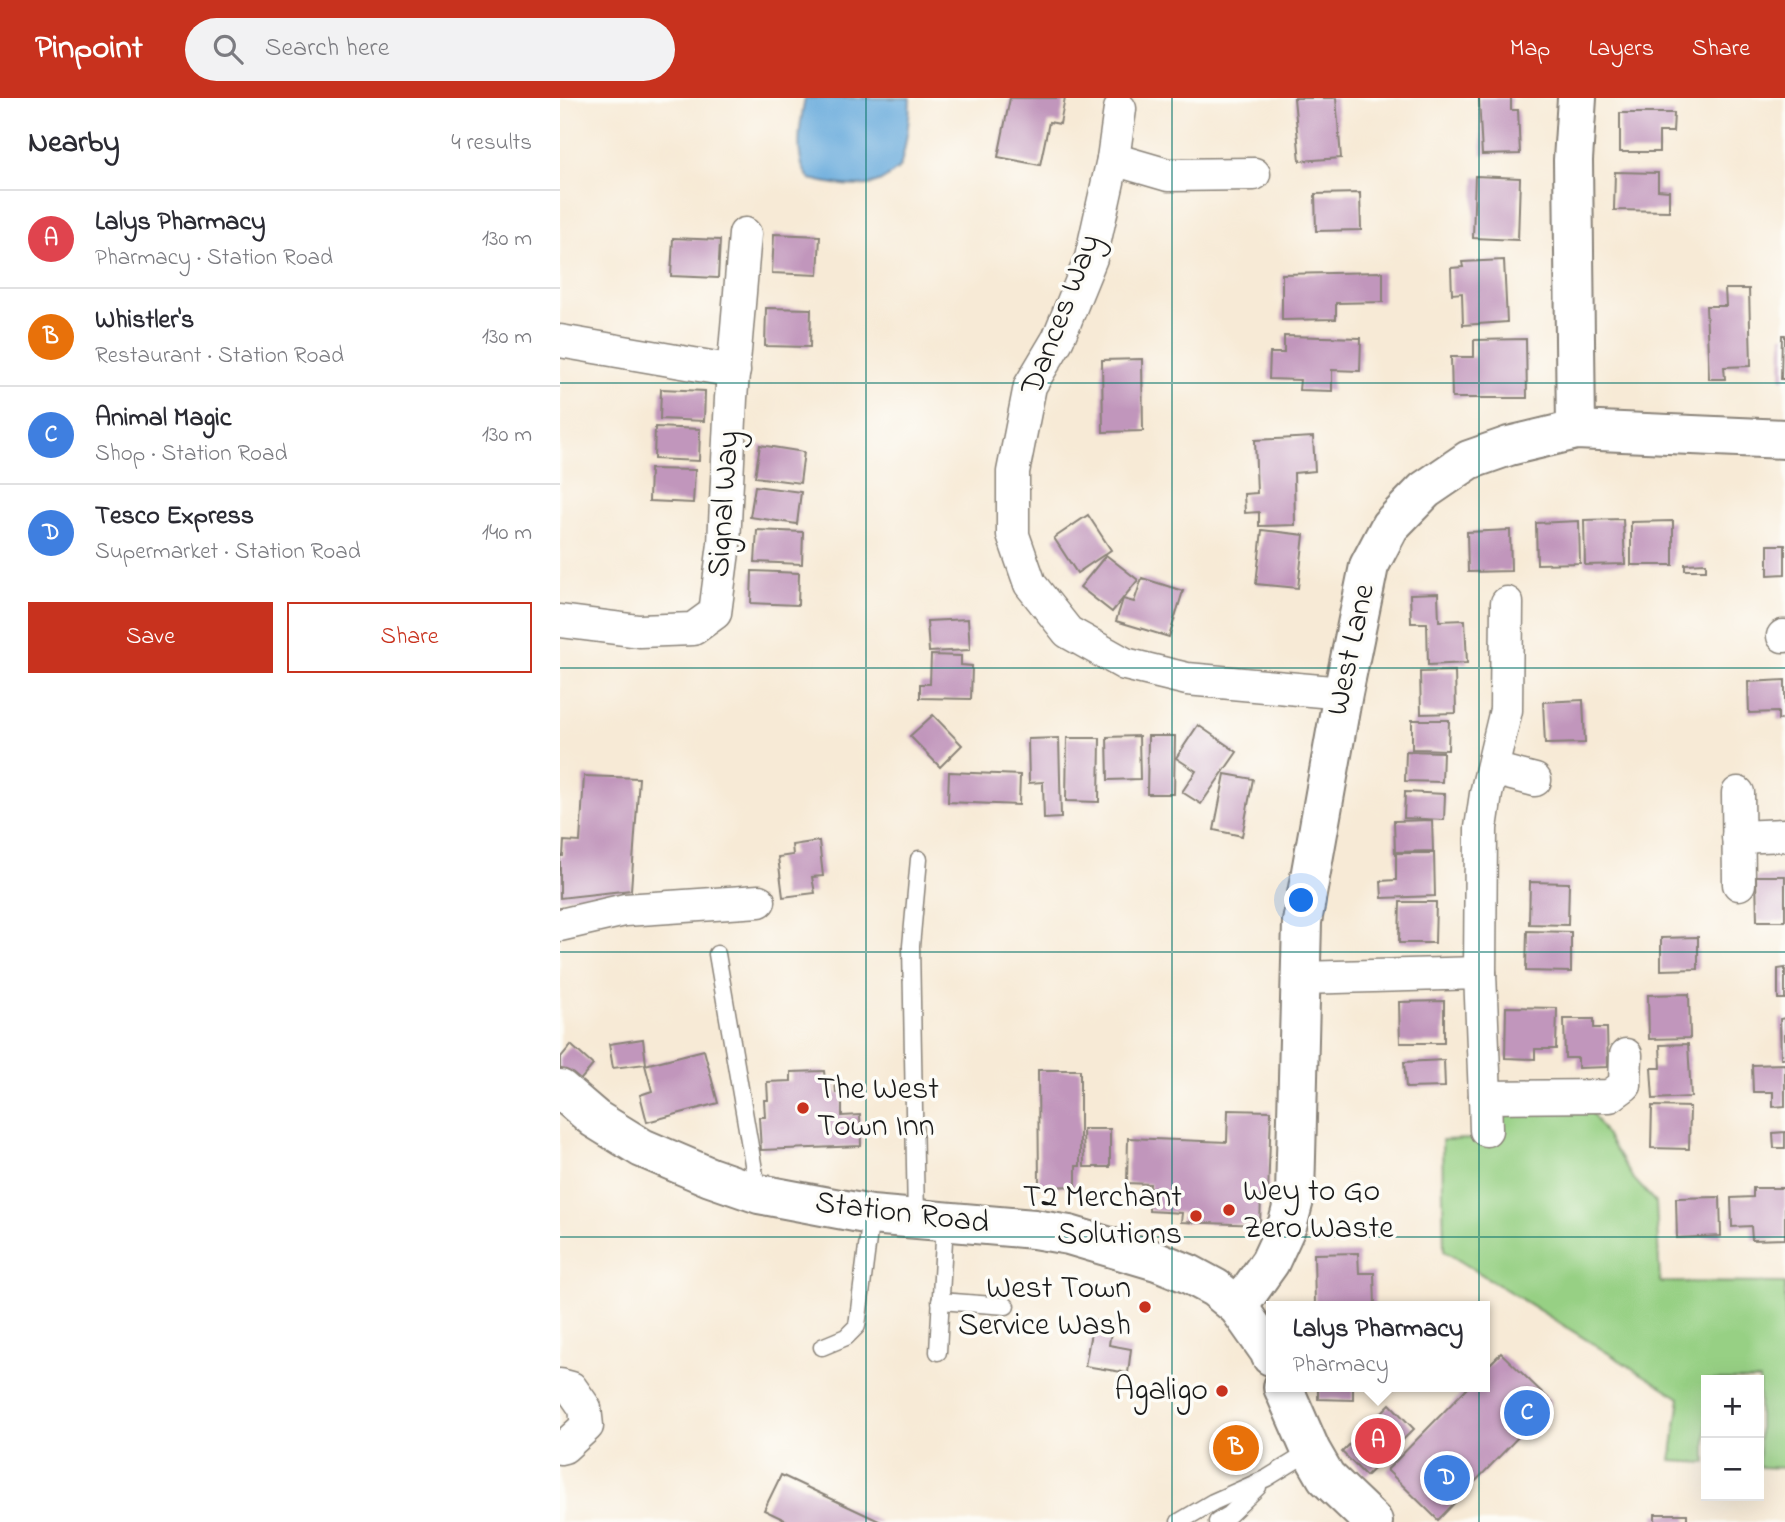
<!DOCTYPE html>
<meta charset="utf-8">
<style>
:root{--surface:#fff;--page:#f2f2f3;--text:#2b2b33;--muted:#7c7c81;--line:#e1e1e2;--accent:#c8321e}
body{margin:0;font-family:"Indie Flower",sans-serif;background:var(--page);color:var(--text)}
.controls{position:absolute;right:21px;bottom:21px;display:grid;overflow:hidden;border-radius:0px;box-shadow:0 7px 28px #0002}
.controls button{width:63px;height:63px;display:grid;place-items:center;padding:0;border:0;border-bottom:2px solid var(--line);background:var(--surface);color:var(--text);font:35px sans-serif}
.you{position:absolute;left:742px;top:803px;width:24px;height:24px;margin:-18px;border:5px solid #fff;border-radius:50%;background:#1a73e8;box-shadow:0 0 0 10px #1a73e833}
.badge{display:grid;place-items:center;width:46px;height:46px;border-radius:50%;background:var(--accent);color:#fff;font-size:23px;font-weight:700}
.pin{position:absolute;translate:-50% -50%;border:4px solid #fff;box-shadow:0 2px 7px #0006}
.popup{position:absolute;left:706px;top:1203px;width:224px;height:91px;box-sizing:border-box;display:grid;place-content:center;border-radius:0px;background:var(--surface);filter:drop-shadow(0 2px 5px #0005);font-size:23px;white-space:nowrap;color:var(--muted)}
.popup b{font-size:26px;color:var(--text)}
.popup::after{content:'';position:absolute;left:50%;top:100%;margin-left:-14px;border:14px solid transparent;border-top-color:var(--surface)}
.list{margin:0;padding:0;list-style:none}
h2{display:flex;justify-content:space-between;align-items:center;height:91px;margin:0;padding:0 28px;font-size:30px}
h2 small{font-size:23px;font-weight:400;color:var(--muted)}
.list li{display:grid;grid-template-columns:46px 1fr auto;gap:21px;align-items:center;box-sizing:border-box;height:98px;padding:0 28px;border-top:2px solid var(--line)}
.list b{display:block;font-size:26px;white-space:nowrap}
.list p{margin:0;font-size:23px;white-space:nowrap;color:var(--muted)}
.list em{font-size:23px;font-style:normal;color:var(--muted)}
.actions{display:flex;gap:14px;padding:21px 28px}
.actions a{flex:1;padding:16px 0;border:2px solid var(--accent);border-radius:0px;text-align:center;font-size:24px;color:var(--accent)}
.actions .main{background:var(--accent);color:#fff}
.icon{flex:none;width:38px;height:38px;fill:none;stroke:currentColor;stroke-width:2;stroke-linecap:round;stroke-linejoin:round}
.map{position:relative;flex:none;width:1225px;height:1424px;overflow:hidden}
header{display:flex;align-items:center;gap:42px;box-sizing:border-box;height:98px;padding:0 35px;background:var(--accent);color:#fff}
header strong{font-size:33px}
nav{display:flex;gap:38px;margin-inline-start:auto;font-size:24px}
.search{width:490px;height:63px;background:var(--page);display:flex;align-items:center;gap:18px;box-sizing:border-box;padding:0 24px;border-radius:38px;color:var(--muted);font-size:26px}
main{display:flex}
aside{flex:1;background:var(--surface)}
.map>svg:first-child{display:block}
.green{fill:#97d084;stroke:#5a7650;stroke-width:2}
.water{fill:#68aadc;stroke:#42637c;stroke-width:2}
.building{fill:#c196bc}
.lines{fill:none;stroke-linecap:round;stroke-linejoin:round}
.lane-casing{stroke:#8a8379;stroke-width:19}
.street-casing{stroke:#8a8379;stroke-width:35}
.secondary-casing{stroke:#8a8379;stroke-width:42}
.lane{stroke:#fff;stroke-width:16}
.street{stroke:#fff;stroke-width:32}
.secondary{stroke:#fff;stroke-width:38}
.grid{fill:none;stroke:#0f766e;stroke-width:2;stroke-opacity:0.55}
.poi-dot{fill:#c8321e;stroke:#fdfcf7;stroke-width:2.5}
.labels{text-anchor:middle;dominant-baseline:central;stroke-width:7;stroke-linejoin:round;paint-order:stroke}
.street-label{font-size:32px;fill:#1c1c1c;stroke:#fdfcf7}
.poi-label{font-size:32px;fill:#1c1c1c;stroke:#fdfcf7;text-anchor:end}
</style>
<header>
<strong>Pinpoint</strong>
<div class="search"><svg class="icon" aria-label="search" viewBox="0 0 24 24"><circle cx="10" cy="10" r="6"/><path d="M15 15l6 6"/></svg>Search here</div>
<nav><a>Map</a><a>Layers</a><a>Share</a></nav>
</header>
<main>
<aside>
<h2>Nearby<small>4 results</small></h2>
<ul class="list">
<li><span class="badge" style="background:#e0444e">A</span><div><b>Lalys Pharmacy</b><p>Pharmacy · Station Road</p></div><em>130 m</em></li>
<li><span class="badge" style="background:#e8710a">B</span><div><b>Whistler's</b><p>Restaurant · Station Road</p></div><em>130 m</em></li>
<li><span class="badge" style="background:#3f7fe0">C</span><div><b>Animal Magic</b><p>Shop · Station Road</p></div><em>130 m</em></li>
<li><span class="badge" style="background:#3f7fe0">D</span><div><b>Tesco Express</b><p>Supermarket · Station Road</p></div><em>140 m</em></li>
</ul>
<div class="actions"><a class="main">Save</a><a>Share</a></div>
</aside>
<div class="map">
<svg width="1225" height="1424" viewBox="0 0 1225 1424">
<rect width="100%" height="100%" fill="#fdfcf7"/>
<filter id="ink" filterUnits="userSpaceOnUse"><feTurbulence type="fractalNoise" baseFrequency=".0143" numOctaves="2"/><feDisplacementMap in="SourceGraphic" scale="14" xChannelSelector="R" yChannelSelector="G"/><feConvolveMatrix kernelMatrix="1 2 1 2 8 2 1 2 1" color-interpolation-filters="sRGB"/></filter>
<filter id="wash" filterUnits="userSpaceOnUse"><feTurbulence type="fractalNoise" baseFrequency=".00686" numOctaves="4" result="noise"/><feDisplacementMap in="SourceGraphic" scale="28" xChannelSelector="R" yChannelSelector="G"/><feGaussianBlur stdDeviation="1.57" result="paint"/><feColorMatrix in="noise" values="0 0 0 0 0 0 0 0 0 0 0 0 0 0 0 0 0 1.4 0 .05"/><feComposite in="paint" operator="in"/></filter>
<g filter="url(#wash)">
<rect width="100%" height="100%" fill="#f7ead6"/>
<!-- green -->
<path class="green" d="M1029 1010 1072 1079 1096 1105 1100 1184 1225 1185V1370L1199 1369V1282H1146V1365L1111 1363 1120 1300 884 1153 882 1042 914 1041 938 1012Z"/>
<!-- water -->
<path class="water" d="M245 0H350C350 24 346 47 340 70 334 74 328 79 321 83 303 92 270 86 250 81 247 77 243 72 242 67 236 46 241 21 245 0Z"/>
<g id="blocks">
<!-- building -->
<g class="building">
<path d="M450 0H505L500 26 489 24 480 67 438 59Z"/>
<path d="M734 0H776L781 60 740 63Z"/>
<path d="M919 0H951V12H958L960 56 922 57Z"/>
<path d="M1060 15H1114L1113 34H1099V54H1060Z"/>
<path d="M1055 74 1098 75V92L1109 93V113L1054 112Z"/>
<path d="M915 78 960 80 958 142 913 140Z"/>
<path d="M800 95 801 132 756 133 755 96Z"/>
<path d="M214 136 260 138 258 177 212 175Z"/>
<path d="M113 140 160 142 158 180 111 178Z"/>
<path d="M944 162 947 224 903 227 902 195 892 196 891 170 903 169 902 164Z"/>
<path d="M823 174V204L776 205V221L722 222V176Z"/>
<path d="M1165 191H1189L1191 268 1164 269 1165 281H1149L1146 208H1166Z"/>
<path d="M206 210 251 211 250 249 205 248Z"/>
<path d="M1222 237H1225V281H1221Z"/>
<path d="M724 238 801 240 800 273 772 272V293L739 292 740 282 709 281 710 255H724Z"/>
<path d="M966 241 967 300H892L891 259H914V242Z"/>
<path d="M582 261 583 333 543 334 542 262Z"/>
<path d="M101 291 145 293 144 323 100 321Z"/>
<path d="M95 329 140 331 139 363 94 361Z"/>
<path d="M753 339 755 373 734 375 735 427 699 428V414L685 415 684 396 697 395 695 342Z"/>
<path d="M200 347 244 354 240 385 195 379Z"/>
<path d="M90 371 135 372 133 405 89 403Z"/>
<path d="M195 388 241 394 237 426 190 419Z"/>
<path d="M528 417 551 452 517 475 494 440Z"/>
<path d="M1063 421 1065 466 1025 467 1024 422Z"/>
<path d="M1019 423 1020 465 977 466 976 425Z"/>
<path d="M1113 423V467H1071V424Z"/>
<path d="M197 432 243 434 242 466 195 464Z"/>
<path d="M702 432 744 437 738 490 696 486Z"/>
<path d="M950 432 951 473 908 474 907 434Z"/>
<path d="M1208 447H1225V476L1208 477Z"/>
<path d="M546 457 578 482 552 514 520 489Z"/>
<path d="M1146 465V472H1125V466Z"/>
<path d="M192 473 239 475 238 507 191 505Z"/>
<path d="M582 480 623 493 609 539 556 523 563 501 574 504Z"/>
<path d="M878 495 879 523 905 522 907 565 868 567 867 525H851L850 496Z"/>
<path d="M408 521 410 552 369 554 367 523Z"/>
<path d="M371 557 401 558V567L412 568 411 601 360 600V586H370Z"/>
<path d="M895 573 896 615 861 616 860 574Z"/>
<path d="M1225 582V621L1218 622V614L1189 615 1188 584Z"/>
<path d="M1023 602 1025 645 985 646 983 604Z"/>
<path d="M373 617 402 647 380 669 350 638Z"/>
<path d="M852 622H889L888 652 852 651Z"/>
<path d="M638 627 677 654 641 706 622 694 636 673 616 660Z"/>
<path d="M579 638 580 681 548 682 547 639Z"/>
<path d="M588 638H615L614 696H587Z"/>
<path d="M499 640 501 720 484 721 483 684 469 685 468 641Z"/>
<path d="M507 640H540L539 704 506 703Z"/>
<path d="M846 653 883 654 882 684 845 683Z"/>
<path d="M389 674 460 677 459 707 388 704Z"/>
<path d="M665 676 693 681 682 738 654 732Z"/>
<path d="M24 678 79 680 71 792 0 800V758H3L4 743 20 744Z"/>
<path d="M845 694 885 696 884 722 844 720Z"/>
<path d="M872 722 873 753 835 754 834 723Z"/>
<path d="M259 743 263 778 252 779 255 795 223 799 218 759 233 757 232 747Z"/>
<path d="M836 755H874L875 798 822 800 821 783 836 782Z"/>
<path d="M1196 778H1225V823H1197Z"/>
<path d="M970 784 1009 785 1008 827 969 826Z"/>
<path d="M840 804H876L875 845H839Z"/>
<path d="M967 833 1011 834V874L966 873Z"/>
<path d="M1138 839V871L1101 872V840Z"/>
<path d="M1225 870V901H1218V871Z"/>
<path d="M1129 896 1130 940 1089 941 1088 897Z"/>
<path d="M884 903V945H840L839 904Z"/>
<path d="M946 909 997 910 996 951H975V961L945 960Z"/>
<path d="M1225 920V960H1221L1220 921Z"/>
<path d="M1004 921H1034V930H1047L1048 969 1018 970V960H1005Z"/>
<path d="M83 941 86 966 53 970 49 946Z"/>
<path d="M1128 946 1131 999 1093 1001 1091 970H1101L1100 947Z"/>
<path d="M11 947 33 967 17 986 0 970V960Z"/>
<path d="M144 952 158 1005 87 1024 80 997 92 993 85 967Z"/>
<path d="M884 962 885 989 846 990 844 964Z"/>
<path d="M1225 966V1008L1213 1009V994H1193L1192 967Z"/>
<path d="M478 972H520V1068H516V1088L479 1089Z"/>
<path d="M264 973 265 983H275L276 995H282V1018L300 1017 301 1048 201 1052 199 1019H205L204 1002H208L207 984 231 983V974Z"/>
<path d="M1092 1008 1130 1009 1129 1051 1091 1050Z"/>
<path d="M668 1012 711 1013 708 1098H701L700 1127 621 1124 622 1115 589 1113 590 1086 567 1085 568 1040 667 1044Z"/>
<path d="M523 1031H550V1069H524Z"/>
<path d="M1225 1034V1050H1214L1213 1035Z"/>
<path d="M1193 1090H1225V1141L1192 1142 1191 1128 1172 1129 1171 1100 1193 1099Z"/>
<path d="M1160 1099 1161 1138 1117 1140 1116 1100Z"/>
<path d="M798 1155 799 1175H814L815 1208H755L754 1156Z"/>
<path d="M533 1223 552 1226 549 1247 571 1251 568 1275 525 1268Z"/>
<path d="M941 1255 992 1304 878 1422 827 1372 908 1289H925V1271Z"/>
<path d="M758 1289H793V1302L758 1301Z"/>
<path d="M830 1306 854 1331 806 1378 782 1354Z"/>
<path d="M221 1377 321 1424H229L204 1412Z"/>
<rect x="1095" y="1416" width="32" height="8"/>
</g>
</g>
</g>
<g filter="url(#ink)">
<use href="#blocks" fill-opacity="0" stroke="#8a8379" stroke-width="2"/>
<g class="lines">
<defs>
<g id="lane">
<path d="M157 856 198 1095"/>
<path d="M356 1121 351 848 359 761"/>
<path d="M380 1203 446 1208"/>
<path d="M262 1249 286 1239 297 1228 311 1117"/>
<path d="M378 1254 385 1123"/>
<path d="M619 1424 653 1404 707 1380 751 1353"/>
<path d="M657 1424 669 1417 698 1389"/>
</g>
<g id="street">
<path d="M553 61 560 11"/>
<path d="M694 76 608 77 553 61 531 160 498 241 470 288 453 374V437L470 486 508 534 565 566 627 581 783 595"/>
<path d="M0 243 174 273"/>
<path d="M947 505 946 612 926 696 921 730 920 875 925 999 1050 998 1065 987 1066 957"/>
<path d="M0 523 79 533 133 531 155 515 164 446 171 300 185 136"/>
<path d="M1223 538H1225"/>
<path d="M933 671 975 682"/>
<path d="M1178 695 1179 786"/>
<path d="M1178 739 1225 737"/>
<path d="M0 827 65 812 199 803"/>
<path d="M741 880 920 875"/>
<path d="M925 999 926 1032"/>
<path d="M0 1287 11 1290 25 1310 27 1328 4 1349 0 1350"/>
</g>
<g id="secondary">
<path d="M1016 332 1013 62 1017 0"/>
<path d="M0 991 35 1021 82 1050 150 1079 199 1096 311 1117 474 1131 509 1137 597 1163 629 1176 655 1190 678 1209 709 1253 711 1258"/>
<path d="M678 1209 710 1164 728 1125 735 1098 742 824 783 595 809 468 830 428 865 392 909 362 949 348 1016 332 1225 341"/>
<path d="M723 1289 751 1353 766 1379 813 1424"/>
</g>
</defs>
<!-- lane casing -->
<use href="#lane" class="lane-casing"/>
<!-- street casing -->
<use href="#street" class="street-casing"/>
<!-- secondary casing -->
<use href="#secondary" class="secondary-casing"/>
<!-- lane -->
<use href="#lane" class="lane"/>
<!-- street -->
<use href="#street" class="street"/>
<!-- secondary -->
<use href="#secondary" class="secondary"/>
</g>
</g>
<!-- grid -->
<path class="grid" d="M306 0V1424M612 0V1424M919 0V1424M0 285H1225M0 570H1225M0 854H1225M0 1139H1225"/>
<!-- markers -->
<g class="poi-dot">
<circle cx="243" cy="1010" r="7"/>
<circle cx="669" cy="1112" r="7"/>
<circle cx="636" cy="1118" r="7"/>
<circle cx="585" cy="1209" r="7"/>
<circle cx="662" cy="1293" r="7"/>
</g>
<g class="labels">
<!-- street labels -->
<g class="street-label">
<text transform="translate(502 217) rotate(-69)">Dances Way</text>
<text transform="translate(165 406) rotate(-86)">Signal Way</text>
<text transform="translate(792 552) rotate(-78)">West Lane</text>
<text transform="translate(342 1116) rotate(7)">Station Road</text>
</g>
<!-- poi labels -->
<g class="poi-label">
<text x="257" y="992" text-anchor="start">The West<tspan x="257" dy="37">Town Inn</tspan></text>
<text x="683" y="1094" text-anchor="start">Wey to Go<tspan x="683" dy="37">Zero Waste</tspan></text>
<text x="622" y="1100">T2 Merchant<tspan x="622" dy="37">Solutions</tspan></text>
<text x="571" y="1191">West Town<tspan x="571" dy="37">Service Wash</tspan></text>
<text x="648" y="1293">Agaligo</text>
</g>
</g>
</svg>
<div class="controls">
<button>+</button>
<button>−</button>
</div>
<div class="you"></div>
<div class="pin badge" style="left:818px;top:1343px;background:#e0444e">A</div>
<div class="popup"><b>Lalys Pharmacy</b>Pharmacy</div>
<div class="pin badge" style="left:676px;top:1350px;background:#e8710a">B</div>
<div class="pin badge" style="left:967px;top:1315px;background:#3f7fe0">C</div>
<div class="pin badge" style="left:887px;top:1380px;background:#3f7fe0">D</div>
</div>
</main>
